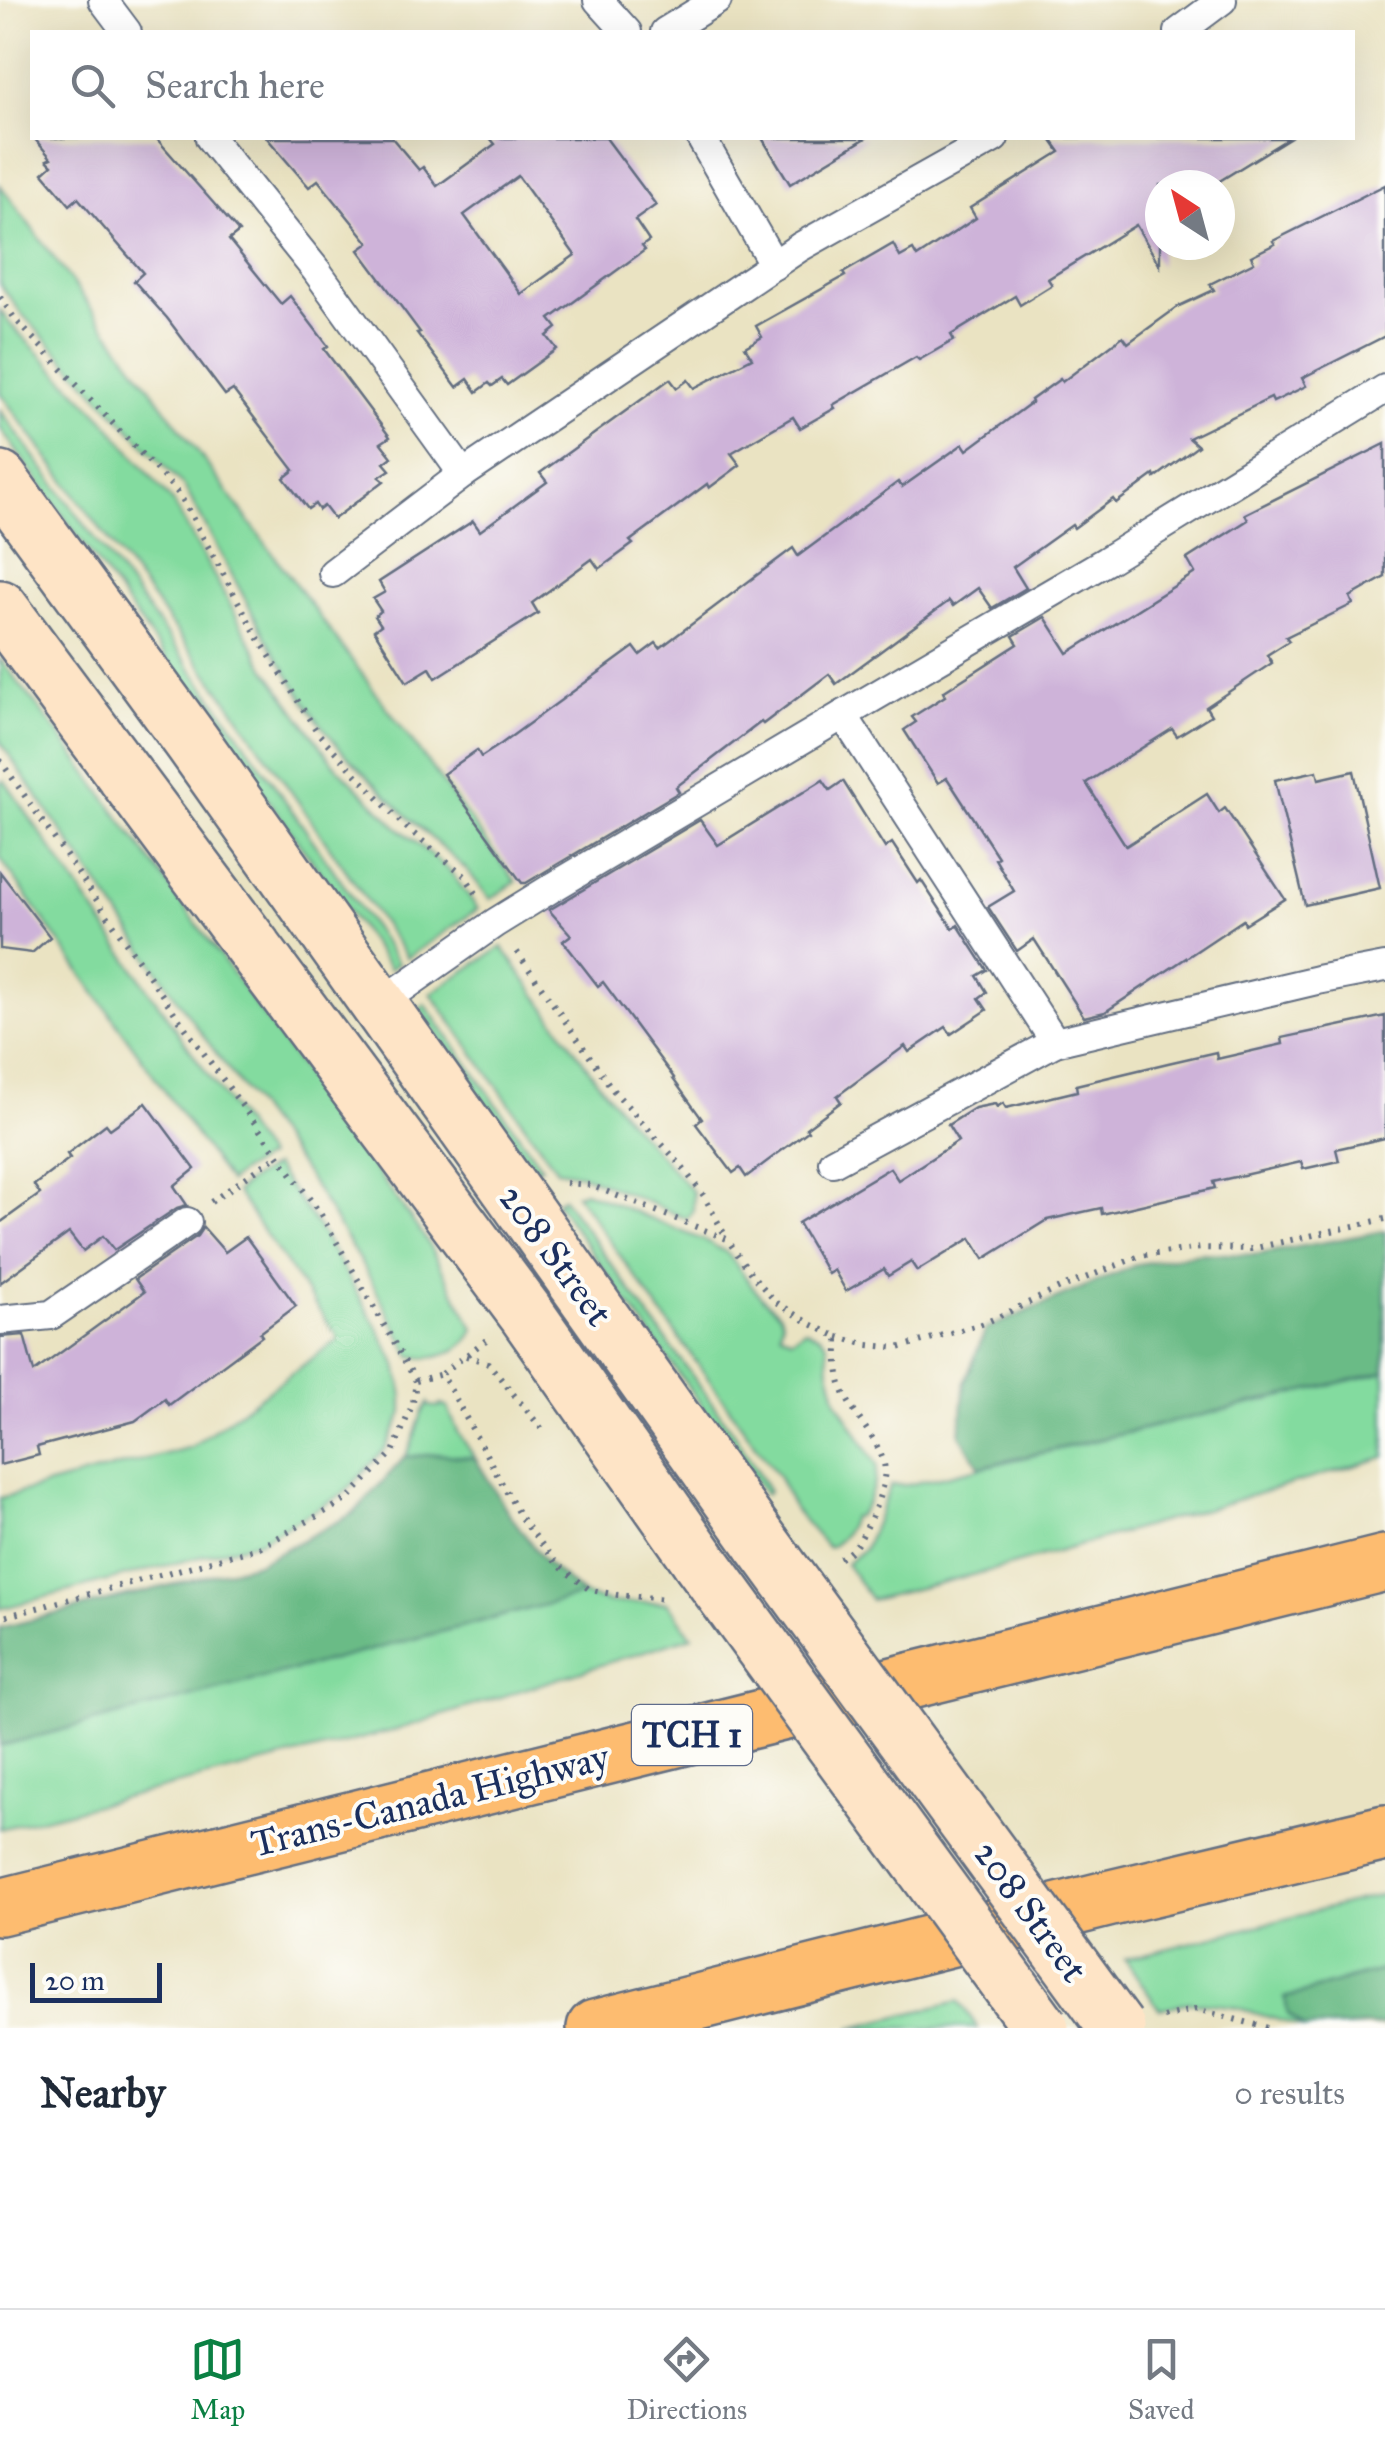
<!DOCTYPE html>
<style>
:root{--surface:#fff;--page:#f6f6f7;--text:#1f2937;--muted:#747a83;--line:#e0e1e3;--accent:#0b8043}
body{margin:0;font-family:"IM FELL Great Primer",serif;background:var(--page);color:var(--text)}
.compass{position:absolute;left:1145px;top:170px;width:90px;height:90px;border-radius:50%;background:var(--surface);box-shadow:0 10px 40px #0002;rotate:324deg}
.scale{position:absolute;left:30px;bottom:25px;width:132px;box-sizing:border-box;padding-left:10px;border:5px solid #1b2f5e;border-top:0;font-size:28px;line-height:35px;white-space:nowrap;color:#1b2f5e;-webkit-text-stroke:8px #fdfcf7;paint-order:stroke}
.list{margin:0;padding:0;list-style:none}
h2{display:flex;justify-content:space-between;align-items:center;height:130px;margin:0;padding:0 40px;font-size:42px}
h2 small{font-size:32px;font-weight:400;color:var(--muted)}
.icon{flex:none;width:55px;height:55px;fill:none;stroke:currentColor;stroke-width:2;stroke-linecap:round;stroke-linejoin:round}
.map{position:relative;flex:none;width:1385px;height:2028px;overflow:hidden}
.search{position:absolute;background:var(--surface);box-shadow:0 10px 40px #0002;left:30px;right:30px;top:30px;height:110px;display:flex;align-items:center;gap:25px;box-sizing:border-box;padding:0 35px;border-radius:0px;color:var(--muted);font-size:38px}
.sheet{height:280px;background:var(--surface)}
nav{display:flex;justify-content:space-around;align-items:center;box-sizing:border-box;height:140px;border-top:2px solid var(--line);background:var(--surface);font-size:28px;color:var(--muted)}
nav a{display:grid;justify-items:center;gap:5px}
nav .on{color:var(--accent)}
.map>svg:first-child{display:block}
.green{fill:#83db9f;stroke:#4f857e;stroke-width:2.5}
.forest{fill:#6abb86;stroke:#427572;stroke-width:2.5}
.building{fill:#ceb3d9;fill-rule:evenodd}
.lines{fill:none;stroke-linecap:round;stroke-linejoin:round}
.service-casing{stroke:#636e81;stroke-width:32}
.secondary-casing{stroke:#636e81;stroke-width:60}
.motorway-casing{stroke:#636e81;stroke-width:60}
.path{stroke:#636e81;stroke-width:6;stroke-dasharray:2.5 8;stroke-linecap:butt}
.service{stroke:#fff;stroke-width:28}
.secondary{stroke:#fee4c6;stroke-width:55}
.motorway{stroke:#fdbc70;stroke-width:55}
.secondary-bridge-casing{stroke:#636e81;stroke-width:60;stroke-linecap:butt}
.secondary-bridge{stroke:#fee4c6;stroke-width:55}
.labels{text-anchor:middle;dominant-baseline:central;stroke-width:8;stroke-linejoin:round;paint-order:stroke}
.shield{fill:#fdfcf7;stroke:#5f6c8c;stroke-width:2.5}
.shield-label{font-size:35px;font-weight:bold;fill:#1b2f5e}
.street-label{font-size:38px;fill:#1b2f5e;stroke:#fdfcf7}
</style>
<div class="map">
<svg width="1385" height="2028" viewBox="0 0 1385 2028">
<rect width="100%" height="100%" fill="#fdfcf7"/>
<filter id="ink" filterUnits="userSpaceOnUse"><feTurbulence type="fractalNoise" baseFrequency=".01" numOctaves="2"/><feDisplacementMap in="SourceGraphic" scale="20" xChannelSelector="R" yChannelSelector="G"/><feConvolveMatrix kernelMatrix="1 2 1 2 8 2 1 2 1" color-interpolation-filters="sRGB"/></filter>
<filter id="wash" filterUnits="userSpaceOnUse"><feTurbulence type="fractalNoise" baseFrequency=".0048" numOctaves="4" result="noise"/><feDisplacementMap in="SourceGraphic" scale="40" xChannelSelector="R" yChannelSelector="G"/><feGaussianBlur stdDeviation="2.25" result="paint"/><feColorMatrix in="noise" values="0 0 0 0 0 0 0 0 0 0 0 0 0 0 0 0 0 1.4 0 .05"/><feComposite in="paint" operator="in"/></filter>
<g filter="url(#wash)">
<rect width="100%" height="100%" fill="#eae3c2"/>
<!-- green -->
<g class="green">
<path d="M0 185 516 882 490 899 467 870 410 819 342 751 315 717 271 647 185 488 21 313 0 284Z"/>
<path d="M0 310 10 324 103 418 174 504 267 671 333 763 394 824 449 870 478 909 407 958 233 708 0 393Z"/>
<path d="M0 410 230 721 398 963 390 969 0 428Z"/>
<path d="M0 659 59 734 426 1240 474 1328C468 1351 432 1363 411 1356L366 1271 309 1178 196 1026 18 768 0 741Z"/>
<path d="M4 780 188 1047 267 1157 242 1171 229 1182 0 858V783Z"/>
<path d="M502 947 601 1086 629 1121 693 1192V1212L687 1219 581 1174 557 1170 431 993Z"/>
<path d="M425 1004 541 1166 533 1171 419 1009Z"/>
<path d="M274 1166 320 1230 376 1325 397 1365 403 1396V1413L386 1448 343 1494 260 1541 0 1609V1498L191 1447 339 1339 236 1192 249 1181Z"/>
<path d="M584 1191 708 1242 727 1253 761 1297 780 1314 782 1320 780 1332 792 1338 805 1329 822 1337 827 1344 829 1370 837 1401 877 1465 875 1482 867 1504 857 1516 852 1517C847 1533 842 1540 828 1548L794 1509 778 1476 576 1194Z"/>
<path d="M563 1198 736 1436 769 1491 765 1494 556 1202Z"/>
<path d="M1385 1372V1457L1012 1565 871 1600 846 1564 864 1549 891 1485H907Z"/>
<path d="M428 1403 429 1406 439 1407 440 1404 448 1408 458 1432 475 1458 439 1454 405 1457C417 1440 416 1418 428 1403Z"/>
<path d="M583 1595 611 1603 667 1602 692 1636 396 1730 0 1829V1746Z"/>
<path d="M1385 1894V1969L1345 1980 1288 2014 1305 2028 1231 2006 1190 2002 1159 2009 1125 1959Z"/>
<path d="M959 2001 978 2028H850Z"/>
</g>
<!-- forest -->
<g class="forest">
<path d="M1385 1231V1372L980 1467 960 1435 965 1382 986 1329 1138 1264 1200 1253 1254 1255Z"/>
<path d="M439 1454 475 1458 508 1512 543 1560 583 1595 0 1746V1628L258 1563 354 1513 405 1457Z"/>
<path d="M1385 1969V2025L1305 2028 1288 2014 1285 1998Z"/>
</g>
<g id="blocks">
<!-- building -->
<g class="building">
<path d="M34 138H156L239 232 229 240 281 304 290 296 328 346 324 349 390 437 381 443 392 457 384 463 390 470 379 477 384 481 334 519 324 506 319 510 315 504 308 509 284 478 294 470 233 390 225 395 167 318 134 281 143 273 78 198 70 205 43 173 52 165 47 160 51 158Z"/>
<path d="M267 138H392L419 170 423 167 437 186 495 144 490 138H606L656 205 635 220 649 241 642 246 645 250 550 319 557 328 547 336 557 349 507 385 502 379 492 386 489 383 477 392 468 379 457 387 417 333 420 332 359 250 369 243 318 180 309 187ZM518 176 575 255 521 294 464 215Z"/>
<path d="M762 138H866L790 184Z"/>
<path d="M1050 138H1289L1213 185H1160V266L1136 225 1048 279 1052 285 1020 305 1015 296 951 335 954 340 919 360 916 357 833 405 835 408 800 428 793 417 731 453 740 465 709 488 707 484 630 541 633 544 599 569 592 559 532 603 538 613 436 678 430 668 407 682 374 630 381 625 375 616 381 611 373 599 385 592 379 582 473 521 480 531 547 482 540 473 670 379 677 388 688 380 694 388 752 358 745 347 762 337 756 326 845 276 843 273 893 244 900 257 913 250 917 257 976 218 970 208 1060 152Z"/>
<path d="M1385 185V336L1302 378 1306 386 1273 402 1271 398 1189 438 1198 446 1155 478 1154 475 1116 503 1113 499 1074 528 1072 525 1013 567 1026 588 992 608 978 588 953 606 949 601 836 684 829 674 763 724 761 722 676 787 679 792 526 883H522L443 774 477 750 481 757 501 744 634 647 640 655 656 643 660 648 793 548 798 556 898 482 902 487 963 444 967 450 1032 402 1031 400 1060 379 1062 382 1123 336 1128 343 1179 306 1214 290 1210 284 1254 262 1251 256 1275 244 1273 241Z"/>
<path d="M1385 444V577L1350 597 1353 604 1286 637 1289 641 1267 655 1272 663 1206 707 1211 715 1177 736 1172 729 1086 783 1126 846 1207 794 1219 813 1225 808 1285 899 1245 924 1243 920 1105 1012 1084 1017 1034 939 1017 951 988 907 1014 891 995 859 998 857 947 778 938 783 904 730 916 722 912 717 945 696 943 692 1018 644 1013 636 1045 617 1068 653 1195 573 1187 559 1248 520 1245 514Z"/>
<path d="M1317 771 1319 779 1354 771 1380 888 1305 905 1275 780Z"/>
<path d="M823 780 830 790 843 781 885 848 892 843 918 883 921 880 953 929 958 925 987 970 977 976 987 992 979 998 987 1010 951 1034 946 1027 909 1052 905 1046 837 1096 841 1102 806 1128 808 1131 746 1177 740 1168 733 1173 696 1124 702 1119 673 1079 674 1078 603 982 598 986 563 941 571 935 549 910 700 820 718 845Z"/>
<path d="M0 872 50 937 32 953 0 949Z"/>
<path d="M1385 1016V1138L1336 1149 1339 1161 1303 1169 1301 1162 1213 1182 1215 1188 1102 1214 1101 1208 1047 1220 984 1259 971 1238 917 1271 911 1262 888 1276 884 1269 846 1291 834 1270 828 1274 798 1223 890 1168 898 1180 958 1141 948 1125 975 1108 995 1104 997 1107 1003 1103 1006 1108 1077 1091 1076 1085 1168 1063 1216 1052 1217 1059 1283 1044 1282 1038Z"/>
<path d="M146 1103 195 1169 174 1186 187 1205 177 1208 114 1250 103 1236 83 1251 69 1233 0 1283V1223L40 1194 34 1185 70 1158 67 1154 106 1124 110 1129Z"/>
<path d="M203 1227 225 1252 246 1237 296 1306 260 1333 262 1336 169 1405 165 1399 135 1421 37 1447 39 1455 0 1465V1337L24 1335 34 1372 144 1292 135 1279 197 1236Z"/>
</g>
</g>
</g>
<g filter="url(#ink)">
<use href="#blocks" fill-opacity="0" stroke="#636e81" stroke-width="2.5"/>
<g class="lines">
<defs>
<g id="service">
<path d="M103 0 127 32"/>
<path d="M598 0 627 32"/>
<path d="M665 32 717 0"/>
<path d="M1179 32 1222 0"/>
<path d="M210 138 316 270 463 474 800 247 994 138"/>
<path d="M701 138 774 265"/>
<path d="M1385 389 1106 561 843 715 1055 1042 1317 980 1385 967"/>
<path d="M333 573 463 474"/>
<path d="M378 1005 495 923 550 889 843 715"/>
<path d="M833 1162 1055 1042"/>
<path d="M0 1320 51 1315 187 1222"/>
</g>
<g id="secondary">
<path d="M0 480 192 742 763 1545"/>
<path d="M0 608 525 1312 700 1561"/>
</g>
<g id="motorway">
<path d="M0 1907 1385 1563"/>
<path d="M595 2028 1111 1898 1385 1833"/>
</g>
</defs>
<!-- service casing -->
<use href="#service" class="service-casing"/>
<!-- secondary casing -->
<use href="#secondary" class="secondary-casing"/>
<!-- motorway casing -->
<use href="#motorway" class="motorway-casing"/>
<!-- path -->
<g class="path">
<path d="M0 297 15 319 180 495 256 634 318 733 402 824 465 876 476 893"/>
<path d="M0 760 176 1015 320 1213 416 1381 413 1403 393 1452 348 1499 259 1548 0 1618"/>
<path d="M517 952 613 1090 679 1163 704 1196 727 1239"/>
<path d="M566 1183 590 1185 727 1239 752 1275 776 1302 811 1324 838 1337C838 1357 836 1378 846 1397 857 1420 878 1439 884 1464 889 1482 866 1535 853 1549 847 1554 841 1558 834 1561"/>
<path d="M211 1202 278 1155"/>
<path d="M838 1337 868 1345 898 1348 985 1323 1060 1288 1140 1256 1201 1248 1251 1249 1385 1219"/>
<path d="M486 1340 442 1374 521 1518 558 1565 590 1590 618 1595 667 1599"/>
<path d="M466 1356 488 1363 542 1429"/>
<path d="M416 1381 442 1374"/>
<path d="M1163 2017 1196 2009 1268 2028"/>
</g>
<!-- service -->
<use href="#service" class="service"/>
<!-- secondary -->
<use href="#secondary" class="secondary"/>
<!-- motorway -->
<use href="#motorway" class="motorway"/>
<defs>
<g id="secondary-bridge">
<path d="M763 1545 1117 2028"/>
<path d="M700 1561 1041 2028"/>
</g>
</defs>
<!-- secondary-bridge casing -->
<use href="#secondary-bridge" class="secondary-bridge-casing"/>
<!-- secondary-bridge -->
<use href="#secondary-bridge" class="secondary-bridge"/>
</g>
</g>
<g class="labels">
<!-- shield labels -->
<rect class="shield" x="632" y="1705" width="120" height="60" rx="8"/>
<g class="shield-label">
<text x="692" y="1735">TCH 1</text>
</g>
<!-- street labels -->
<g class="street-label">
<text transform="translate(556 1255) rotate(54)">208 Street</text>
<text transform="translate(430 1800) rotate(-14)">Trans-Canada Highway</text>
<text transform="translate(1031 1911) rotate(54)">208 Street</text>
</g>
</g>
</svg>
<svg class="compass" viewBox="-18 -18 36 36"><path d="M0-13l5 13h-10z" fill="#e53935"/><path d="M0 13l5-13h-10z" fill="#747a83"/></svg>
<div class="scale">20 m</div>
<div class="search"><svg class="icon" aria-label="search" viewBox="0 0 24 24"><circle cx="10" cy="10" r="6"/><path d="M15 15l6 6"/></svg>Search here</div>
</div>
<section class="sheet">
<h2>Nearby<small>0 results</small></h2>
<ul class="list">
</ul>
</section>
<nav>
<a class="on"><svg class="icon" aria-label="map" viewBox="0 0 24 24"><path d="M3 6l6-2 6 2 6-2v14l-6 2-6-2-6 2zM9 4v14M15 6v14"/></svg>Map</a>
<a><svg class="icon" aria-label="directions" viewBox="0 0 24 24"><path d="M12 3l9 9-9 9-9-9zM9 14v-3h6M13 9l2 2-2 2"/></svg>Directions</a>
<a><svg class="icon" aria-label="saved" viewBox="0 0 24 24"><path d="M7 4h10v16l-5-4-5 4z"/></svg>Saved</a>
</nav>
